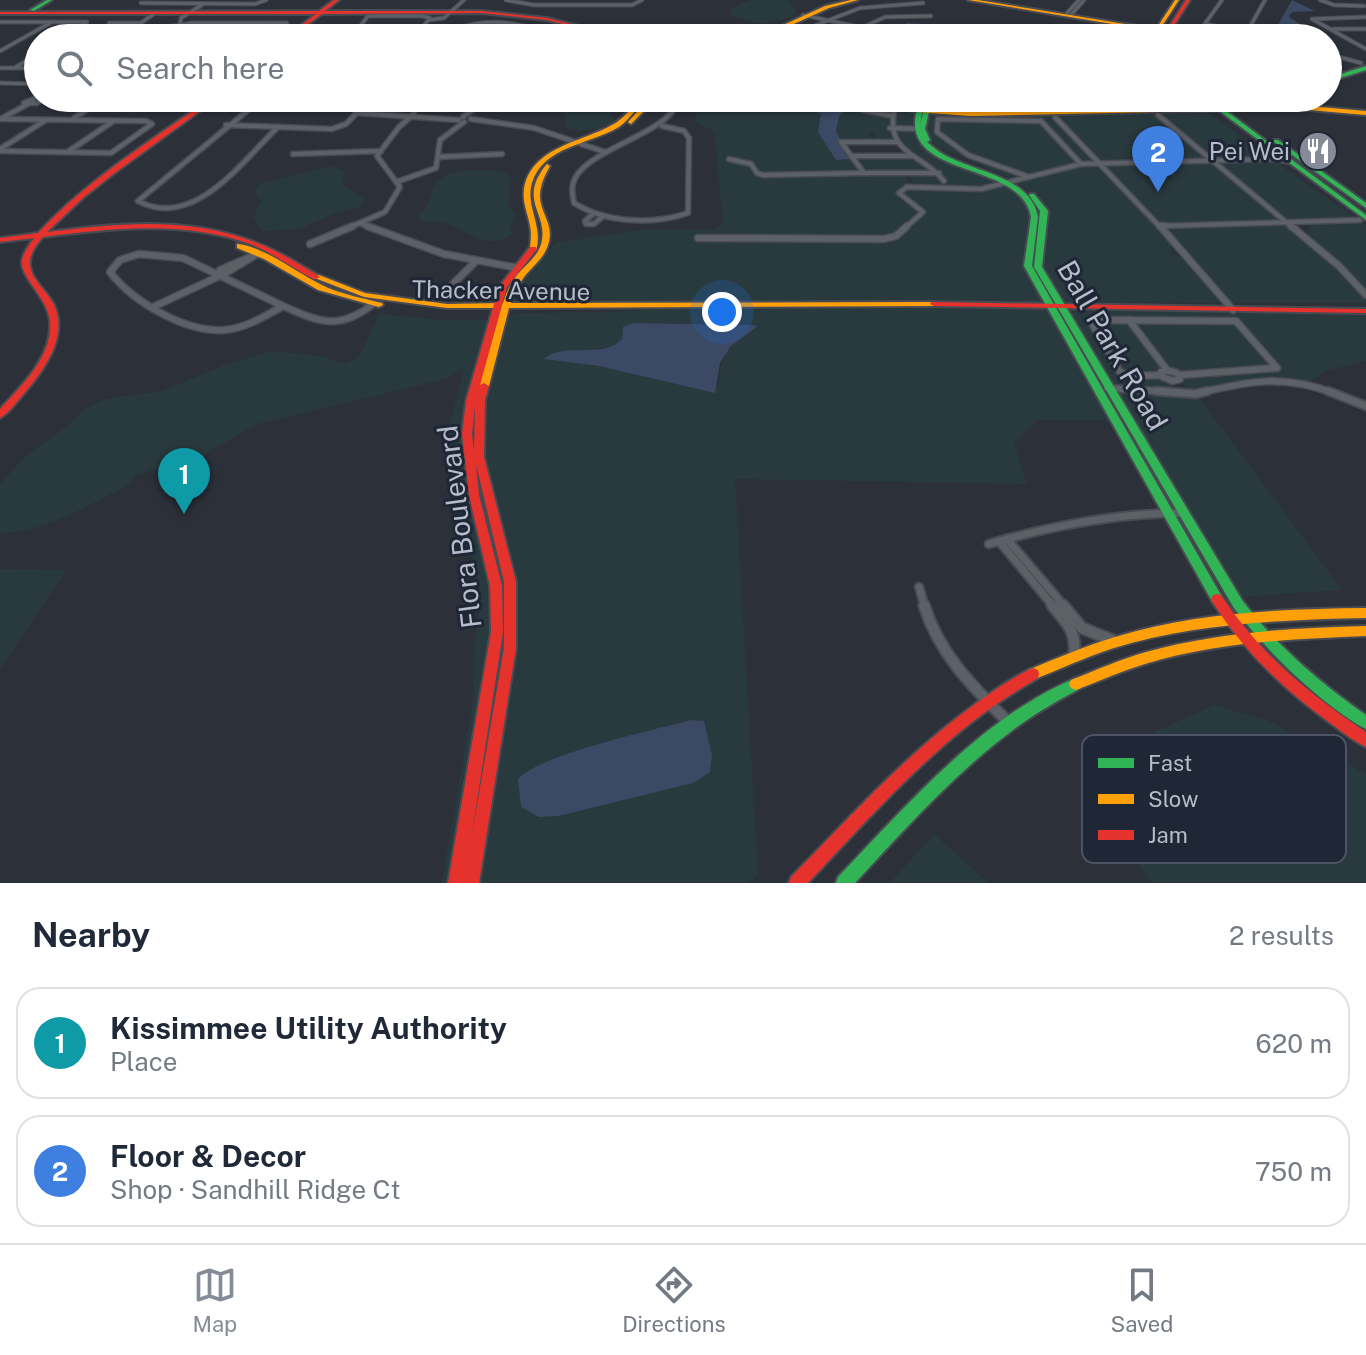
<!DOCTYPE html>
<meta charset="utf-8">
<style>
:root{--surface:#fff;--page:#f2f2f3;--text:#1f2937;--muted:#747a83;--line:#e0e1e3;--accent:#868c97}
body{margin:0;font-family:"Public Sans",sans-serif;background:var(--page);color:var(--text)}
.you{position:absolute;left:722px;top:312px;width:28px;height:28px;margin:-20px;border:6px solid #fff;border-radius:50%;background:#1a73e8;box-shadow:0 0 0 12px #1a73e833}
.badge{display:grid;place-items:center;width:52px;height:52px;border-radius:50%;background:var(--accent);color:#fff;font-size:26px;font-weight:700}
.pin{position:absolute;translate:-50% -66px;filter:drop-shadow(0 2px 4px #0008)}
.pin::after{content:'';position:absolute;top:42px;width:28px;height:24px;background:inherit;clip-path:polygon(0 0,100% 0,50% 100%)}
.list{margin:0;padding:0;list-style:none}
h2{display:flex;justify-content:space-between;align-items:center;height:104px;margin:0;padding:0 32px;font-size:34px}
h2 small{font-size:26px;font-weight:400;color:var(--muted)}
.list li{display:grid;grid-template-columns:52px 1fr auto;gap:24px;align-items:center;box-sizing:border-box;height:112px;margin:0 16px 16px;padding:0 16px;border:2px solid var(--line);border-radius:24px}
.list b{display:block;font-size:30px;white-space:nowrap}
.list p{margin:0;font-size:26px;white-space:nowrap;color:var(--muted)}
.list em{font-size:26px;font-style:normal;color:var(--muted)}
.icon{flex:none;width:44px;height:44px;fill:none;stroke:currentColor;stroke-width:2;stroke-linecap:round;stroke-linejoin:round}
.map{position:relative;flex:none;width:1366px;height:883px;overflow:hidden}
.search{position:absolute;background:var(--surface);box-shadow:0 2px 6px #0004;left:24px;right:24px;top:24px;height:88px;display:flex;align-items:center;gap:20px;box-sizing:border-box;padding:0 28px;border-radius:44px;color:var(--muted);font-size:30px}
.sheet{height:360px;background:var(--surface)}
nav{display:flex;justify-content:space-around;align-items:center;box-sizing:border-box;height:112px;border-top:2px solid var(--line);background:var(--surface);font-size:22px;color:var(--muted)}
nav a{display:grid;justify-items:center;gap:4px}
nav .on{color:var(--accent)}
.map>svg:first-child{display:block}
.green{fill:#293a3f;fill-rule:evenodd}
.water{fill:#3b4964}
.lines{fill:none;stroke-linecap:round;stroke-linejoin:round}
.street-far4-casing{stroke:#484b52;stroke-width:5}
.street-far3-casing{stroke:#484b52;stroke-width:7}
.street-far2-casing{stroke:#484b52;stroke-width:9}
.street-far1-casing{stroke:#484b52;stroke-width:11}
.street-casing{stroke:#484b52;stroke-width:14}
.fast-casing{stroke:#484b52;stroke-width:4}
.slow-casing{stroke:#484b52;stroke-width:4}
.jam-casing{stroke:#484b52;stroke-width:4}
.street-far4{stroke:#5c6067;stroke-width:3}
.street-far3{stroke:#5c6067;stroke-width:4}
.street-far2{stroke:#5c6067;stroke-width:6}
.street-far1{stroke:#5c6067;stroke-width:7}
.street{stroke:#5c6067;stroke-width:10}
.fast{fill:#30b455;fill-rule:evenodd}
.slow{fill:#ff9f0a;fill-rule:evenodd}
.jam{fill:#e5322d;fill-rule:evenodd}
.labels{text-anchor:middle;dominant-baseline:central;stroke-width:6;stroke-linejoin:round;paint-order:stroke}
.far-poi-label{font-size:24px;fill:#b6bdca;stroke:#1f2635;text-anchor:end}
.far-street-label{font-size:24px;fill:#b6bdca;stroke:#1f2635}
.street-label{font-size:28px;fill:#b6bdca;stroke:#1f2635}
.key{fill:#1f2635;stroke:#4c5362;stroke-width:2}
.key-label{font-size:22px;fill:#b6bdca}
</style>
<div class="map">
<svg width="1366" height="883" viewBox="0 0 1366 883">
<rect width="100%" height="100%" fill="#2c3039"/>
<!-- green -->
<g class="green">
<path d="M752 0H788L796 11 793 17 762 24 731 16 730 12 737 5Z"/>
<path d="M1117 25 1147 30 1141 38H1065L1069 31H1113Z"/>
<path d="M571 98C589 98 609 102 614 122 601 130 581 133 566 128L563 102Z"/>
<path d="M700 98H786L821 114 836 160 851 159 862 173 904 174 909 183H913L909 174H937L942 182H946C936 158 906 156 893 129L914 130C921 157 978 172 1002 182L980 188H900L896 193 900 200 920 212 894 235 883 238 695 237V240H886L899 237 926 213C919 203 907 203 901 193L908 188 981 190 1008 185 1029 204 1031 224 1023 252 1026 266 1045 302 518 304 522 282 555 243 638 230H714L723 224 714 131 695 122Z"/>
<path d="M831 98H849L916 110 913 128 892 127 896 110H892L891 115 865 110 868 107 865 106 861 110 890 116 888 128 894 141H877L873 132 869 133 873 141H843L836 131 839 117 851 103Z"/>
<path d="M932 98H1191L1199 104 986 111 929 107Z"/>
<path d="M1204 109 1270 158 1214 160 1159 114 1156 115 1209 160 1101 162 1053 117 1096 163H1082L1043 121 936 119 935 132C957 159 992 163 1023 176L1012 179 936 146 928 139 924 130 928 111 951 114Z"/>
<path d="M941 120 1039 122 1077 164C1061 165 1045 176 1028 175 1006 175 953 149 940 132Z"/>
<path d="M856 157H911L936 172H866Z"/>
<path d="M1273 160 1357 219 1288 221 1216 161Z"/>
<path d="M1212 162 1282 221 1161 225 1103 164Z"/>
<path d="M1098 164 1174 244H1171L1170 253 1189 261 1224 303 1062 302C1053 287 1037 268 1038 249 1039 243 1044 237 1045 231 1052 206 1033 193 1015 181L1070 166Z"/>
<path d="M331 166 345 171 342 185 364 198 361 207 341 211 299 229 262 231 253 218 261 201 255 191 259 184Z"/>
<path d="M489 170 503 172 511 177 508 205 515 215 510 230 514 232C491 256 463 226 441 222 435 221 427 222 421 222L418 215C429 206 429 199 434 187 442 168 473 171 489 170Z"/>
<path d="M1360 221 1366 225V292L1306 237 1311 223Z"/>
<path d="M1285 224 1336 266 1366 298V303H1230L1164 227Z"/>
<path d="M1047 305 1162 510H1158L1108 420H1037L1014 443 1027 484 735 479 758 874 748 883H477L515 647 514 581 483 456V400L508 318 515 313 611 312 682 306ZM633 323 752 325 757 326C728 344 720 356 718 389L577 362 594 350 617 345ZM690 720 705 721 603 803 558 816 576 753Z"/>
<path d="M1064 306H1366V361L1325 371 1309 383 1282 378H1252L1191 392 1181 381 1183 377 1276 371 1281 368 1243 323 1236 319 1089 318 1086 322 1118 373C1140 375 1163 373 1178 392L1113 386Z"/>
<path d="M379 314 444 320H491L463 434 492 587 493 632 450 883H442L473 700 474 645 479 613 471 544 456 510 450 475 449 429 464 369 445 379 257 424 196 459 135 475 129 485C89 504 45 533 0 533V484L28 454 68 426 84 410 104 399 162 391 225 365 273 351 319 356 345 364 359 357Z"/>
<path d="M497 320H501L476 400 475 457 506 583 505 648 466 883H462L501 585 478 495 471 434 475 401Z"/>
<path d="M1093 321H1127L1162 367C1150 373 1138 376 1123 372Z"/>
<path d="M1133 321 1235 322 1273 364 1271 367 1181 373 1169 368Z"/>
<path d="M1115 390 1198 396 1342 590 1238 597Z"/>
<path d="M0 569 66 570 0 669Z"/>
<path d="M1214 705 1269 721 1366 774V883H1153C1118 849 1127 781 1141 738Z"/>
<path d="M934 834 988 883H890Z"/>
</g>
<!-- water -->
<g class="water">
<path d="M1292 0 1315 11 1293 12 1289 15 1290 18 1323 38H1298L1274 32Z"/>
<path d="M907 23 960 26 983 34 979 38H894L899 33 891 29Z"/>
<path d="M200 25 247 26 255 30 235 36 131 34 137 31Z"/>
<path d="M786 98H831L852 103 839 117 836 131 851 159 836 160 818 132 821 114Z"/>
<path d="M633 323 752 325 758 326 731 346 720 363 715 393 599 366 544 359C565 341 602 360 622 339L623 327Z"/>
<path d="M690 720 704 721 712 755 710 772 693 783 558 816 539 817 521 807 518 779C543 753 652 731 690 720Z"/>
</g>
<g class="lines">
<defs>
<g id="street-far4">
<path d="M506 0 534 5H632L642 0"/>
<path d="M1320 0 1334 5 1364 6"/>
<path d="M141 3 255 4 266 0"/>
<path d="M1067 13 1079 0"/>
<path d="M803 15 859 27"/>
<path d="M368 16H422L430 18 417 34H354Z"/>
<path d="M1070 16 1084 0"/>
<path d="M1366 17 1312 19 1366 49"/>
<path d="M429 20 444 18 464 0"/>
<path d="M0 22H87L62 38"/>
<path d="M109 23H142"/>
<path d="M139 24 154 14"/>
<path d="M180 24 181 18 202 5"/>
<path d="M1206 24 1272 38"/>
<path d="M119 28H161L192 23H287"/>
<path d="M1333 29H1366"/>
<path d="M1247 32 1265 0"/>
<path d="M417 34 437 32H419"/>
<path d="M460 35 495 38"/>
<path d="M85 38 105 37 128 23"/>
<path d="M252 38 273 23"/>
<path d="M458 38 466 26C500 16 534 28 567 38"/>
<path d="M783 38 860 8 923 3"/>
<path d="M840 38 885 17 931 16"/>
<path d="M1217 38 1199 32 1222 0"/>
<path d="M0 51 50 23"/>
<path d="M1328 54 1361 63"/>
<path d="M16 67 38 54"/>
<path d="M0 68H38"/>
<path d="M0 83 38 84"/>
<path d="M503 98H532"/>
<path d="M44 99 95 100"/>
<path d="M31 100 38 97"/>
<path d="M41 100 44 98"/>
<path d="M486 100 489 98"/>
</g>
<g id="street-far3">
<path d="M36 98 24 103H37L44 98"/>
<path d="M503 98H532"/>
<path d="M44 99 210 102"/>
<path d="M258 102 138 201C194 231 243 160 278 127"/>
<path d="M866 107 863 110 893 116"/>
<path d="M927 108 929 98"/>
<path d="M894 111C886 155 922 153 944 181"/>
<path d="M357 113 459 120"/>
<path d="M1158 115 1293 228"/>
<path d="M463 117 489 98"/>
<path d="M1055 117 1161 228"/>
<path d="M2 118 28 104"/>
<path d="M74 118 100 101"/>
<path d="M471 119 534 128 605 152"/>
<path d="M226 125 332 129 346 124 371 98"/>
<path d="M662 126 684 131 689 138 688 213C653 225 606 223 574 203 573 197 571 190 573 184 579 154 649 139 672 112L670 98"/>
<path d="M890 128 922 129"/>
<path d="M896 142H841L864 173H939"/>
<path d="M0 149 46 120"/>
<path d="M0 151 111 153 152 124 146 121 1 119"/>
<path d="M69 151 112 122"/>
<path d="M1278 152 1279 156 1274 159 1292 162"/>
<path d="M293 154 381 151"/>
<path d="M851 156H912"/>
<path d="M438 157 502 154"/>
<path d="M729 159 751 164 757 173 763 175 864 173"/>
<path d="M1029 177 968 155 937 132 938 119 1041 121 1081 164"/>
<path d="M396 182 436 168 440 140 464 122"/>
<path d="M593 214 585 221 586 224H594L602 217"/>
<path d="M359 223 372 228"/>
<path d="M1160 226 1360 220"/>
<path d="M348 228 385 212 400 187 377 156 399 127 414 114"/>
<path d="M905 228 923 212 899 193 907 187 981 189 1081 164 1274 159"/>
</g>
<g id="street-far2">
<path d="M367 226 444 254 518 268"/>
<path d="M1160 226 1233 310"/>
<path d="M1160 226H1165"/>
<path d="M1291 226 1339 266 1366 295"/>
<path d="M698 238 884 239 896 236 907 226"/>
<path d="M310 244 353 226"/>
<path d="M139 254 183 258 283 306C265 316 246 328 225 330 186 333 133 302 110 272L120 260Z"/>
<path d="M450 287 476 261"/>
<path d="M283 306C319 322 339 331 373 304"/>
<path d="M153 307 226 273 257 254 220 270 218 274"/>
<path d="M1129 320 1167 370"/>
<path d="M1167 370 1177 373 1180 379 1173 381 1163 377 1161 372Z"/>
<path d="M1162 375 1132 376 1120 372 1090 320 1236 321 1277 368 1180 375"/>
<path d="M1107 388 1186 393"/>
<path d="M1199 393C1249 381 1284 374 1333 393"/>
</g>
<g id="street-far1">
<path d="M1156 391 1196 394 1207 391"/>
<path d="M1328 391 1366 406"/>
<path d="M1007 539 1065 607"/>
<path d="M999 541 1054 607"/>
<path d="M989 544C1054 525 1117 513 1184 513"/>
<path d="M919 587 925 607"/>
</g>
<g id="street">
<path d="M924 605C939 654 973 687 1008 722"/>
<path d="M1052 605C1067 623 1077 632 1074 655"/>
<path d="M1063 605 1082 628 1112 640"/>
</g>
<g id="fast">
<path d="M47 0H52L34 11 30 10Z"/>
<path d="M1366 66V70L1328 82V78Z"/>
<path d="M1202 98H1209L1366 215V220Z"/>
<path d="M918 106 923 107 920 125 924 108 927 106 930 108 925 129 930 140 927 142C935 149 943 155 953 159 982 173 1031 179 1038 217L1032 266 1221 595 1223 599 1221 603 1217 604 1213 603 1024 266 1031 217C1021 158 894 181 918 106Z"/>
<path d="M1274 140H1278L1366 203V208L1274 142Z"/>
<path d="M1030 194H1034L1048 211 1042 267 1242 600C1277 646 1319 682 1366 715V729C1355 724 1345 716 1335 709 1296 679 1263 646 1234 608L1034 267 1040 211 1029 195Z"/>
<path d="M1076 678 1081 680 1083 684 1081 688C1057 701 1034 714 1013 730 954 774 905 829 855 883H836L838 877C906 806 983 716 1076 678Z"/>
</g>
<g id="slow">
<path d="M851 0H858L829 8 785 28 742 38H734L781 26 825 6Z"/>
<path d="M968 0H978L1156 29 1175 0H1179L1160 29 1169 32 1167 33 1158 32 1154 38H1150L1154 31Z"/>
<path d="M628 98H634L637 109C631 115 626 122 619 127 591 144 543 146 532 183 525 206 544 227 536 251H530C530 243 532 235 530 226 528 214 522 202 524 189 531 147 582 142 612 125 620 121 625 115 631 109Z"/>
<path d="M636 98H642L644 111 631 124 628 122 638 111Z"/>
<path d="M850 98H862L918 108 970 112 1297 105 1366 111V115L1297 109 970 116 918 112Z"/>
<path d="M547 164 550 166C545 175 540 185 540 196 540 214 555 224 548 245 544 259 530 268 522 280 517 287 514 295 511 303L934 302 938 304 934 306 509 308 489 386 484 389 479 386 501 308H447L364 297 312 277 316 275H319L365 293 447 304 503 303C506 293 510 284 517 275 526 264 540 255 542 240 546 216 526 204 537 179 540 173 543 168 547 164Z"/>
<path d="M237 244C264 246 297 273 322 285 340 294 362 298 382 303L383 305 379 307 318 290 264 259 237 248Z"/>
<path d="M1366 608V618C1281 620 1195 623 1114 648 1086 657 1060 669 1033 680L1028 678 1027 674 1028 670C1057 658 1085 646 1115 637 1197 612 1282 609 1366 608Z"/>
<path d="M1366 626V636C1292 639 1217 642 1145 664 1122 671 1099 681 1076 690L1071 688 1069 684 1071 680C1096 670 1121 659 1146 652 1218 632 1292 628 1366 626Z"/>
</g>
<g id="jam">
<path d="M334 0H339L325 11H482L547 18 627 38H619L547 20 482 13 322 14 289 38H284L316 14H0V12L319 11Z"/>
<path d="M1186 0H1190L1166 38H1162Z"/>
<path d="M211 98H218L112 175 83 198 47 232C135 221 214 214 294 261 302 266 312 271 320 277L316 279H313C293 268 274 254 253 245 186 220 112 228 43 237 37 243 29 255 30 264 31 281 49 292 55 307 68 339 42 373 22 396 15 404 9 413 0 418V409C21 386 52 357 50 323 49 298 19 277 22 260 23 253 30 244 34 238L0 242V238L38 233C88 179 152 140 211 98Z"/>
<path d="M530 247H536L537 249 507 287 480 385 484 383 489 386 485 400 484 457 516 582V648L479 883H448L491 632 490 586 469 495 462 434 466 401 499 287ZM475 406 474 451 472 434ZM476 464 504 582V648L471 840 503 632 502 586 479 495Z"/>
<path d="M931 302 1366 309V313L934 306 930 304Z"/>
<path d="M1217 594 1221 595C1259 653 1309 694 1366 732V747C1353 741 1341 731 1330 723 1283 689 1244 651 1213 603L1211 599 1213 595Z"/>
<path d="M1033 668 1038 670 1039 674 1038 678C1015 692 992 706 971 723 911 770 860 828 808 883H789L791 877C850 817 907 753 975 704 993 691 1012 677 1033 668Z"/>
</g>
</defs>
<!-- street-far4 casing -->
<use href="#street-far4" class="street-far4-casing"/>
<!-- street-far3 casing -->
<use href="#street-far3" class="street-far3-casing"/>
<!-- street-far2 casing -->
<use href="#street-far2" class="street-far2-casing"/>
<!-- street-far1 casing -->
<use href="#street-far1" class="street-far1-casing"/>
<!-- street casing -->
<use href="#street" class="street-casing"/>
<!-- fast casing -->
<use href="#fast" class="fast-casing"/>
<!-- slow casing -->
<use href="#slow" class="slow-casing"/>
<!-- jam casing -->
<use href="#jam" class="jam-casing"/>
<!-- street-far4 -->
<use href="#street-far4" class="street-far4"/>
<!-- street-far3 -->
<use href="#street-far3" class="street-far3"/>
<!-- street-far2 -->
<use href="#street-far2" class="street-far2"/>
<!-- street-far1 -->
<use href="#street-far1" class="street-far1"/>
<!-- street -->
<use href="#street" class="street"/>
<!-- fast -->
<use href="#fast" class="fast"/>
<!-- slow -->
<use href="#slow" class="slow"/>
<!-- jam -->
<use href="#jam" class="jam"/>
</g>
<!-- icons -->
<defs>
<symbol id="restaurant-disc" viewBox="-11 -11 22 22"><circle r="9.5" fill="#868c97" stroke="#1f2635"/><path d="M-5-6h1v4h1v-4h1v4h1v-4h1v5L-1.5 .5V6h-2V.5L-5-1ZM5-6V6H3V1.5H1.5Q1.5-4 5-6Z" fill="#fff"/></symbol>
</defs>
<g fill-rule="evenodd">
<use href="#restaurant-disc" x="1296" y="129" width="44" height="44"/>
</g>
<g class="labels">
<!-- far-poi labels -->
<g class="far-poi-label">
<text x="1290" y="151">Pei Wei</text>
</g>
<!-- far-street labels -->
<g class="far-street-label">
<text transform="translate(501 290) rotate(1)">Thacker Avenue</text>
</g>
<!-- street labels -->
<g class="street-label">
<text transform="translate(1113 345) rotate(60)">Ball Park Road</text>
<text transform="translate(459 527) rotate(-97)">Flora Boulevard</text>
</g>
</g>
<!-- legend -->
<rect x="1082" y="735" width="264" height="128" rx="12" class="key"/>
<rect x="1098" y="758" width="36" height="10" fill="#30b455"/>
<rect x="1098" y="794" width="36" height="10" fill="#ff9f0a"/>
<rect x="1098" y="830" width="36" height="10" fill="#e5322d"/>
<g class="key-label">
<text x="1148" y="771">Fast</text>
<text x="1148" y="807">Slow</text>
<text x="1148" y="843">Jam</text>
</g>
</svg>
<div class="you"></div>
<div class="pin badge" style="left:184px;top:514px;background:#0f9aa8">1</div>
<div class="pin badge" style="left:1158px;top:192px;background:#3f7fe0">2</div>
<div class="search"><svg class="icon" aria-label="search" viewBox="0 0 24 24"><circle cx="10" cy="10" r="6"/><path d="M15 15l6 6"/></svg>Search here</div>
</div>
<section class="sheet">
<h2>Nearby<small>2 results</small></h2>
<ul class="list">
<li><span class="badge" style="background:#0f9aa8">1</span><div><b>Kissimmee Utility Authority</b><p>Place</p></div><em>620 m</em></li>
<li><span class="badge" style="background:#3f7fe0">2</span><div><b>Floor &amp; Decor</b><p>Shop · Sandhill Ridge Ct</p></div><em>750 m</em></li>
</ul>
</section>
<nav>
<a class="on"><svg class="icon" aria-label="map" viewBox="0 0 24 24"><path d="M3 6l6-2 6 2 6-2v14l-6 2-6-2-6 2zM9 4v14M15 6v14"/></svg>Map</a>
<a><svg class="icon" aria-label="directions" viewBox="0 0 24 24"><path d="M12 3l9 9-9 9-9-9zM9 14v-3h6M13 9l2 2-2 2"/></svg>Directions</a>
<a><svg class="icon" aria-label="saved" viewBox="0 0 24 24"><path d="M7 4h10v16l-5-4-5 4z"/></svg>Saved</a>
</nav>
